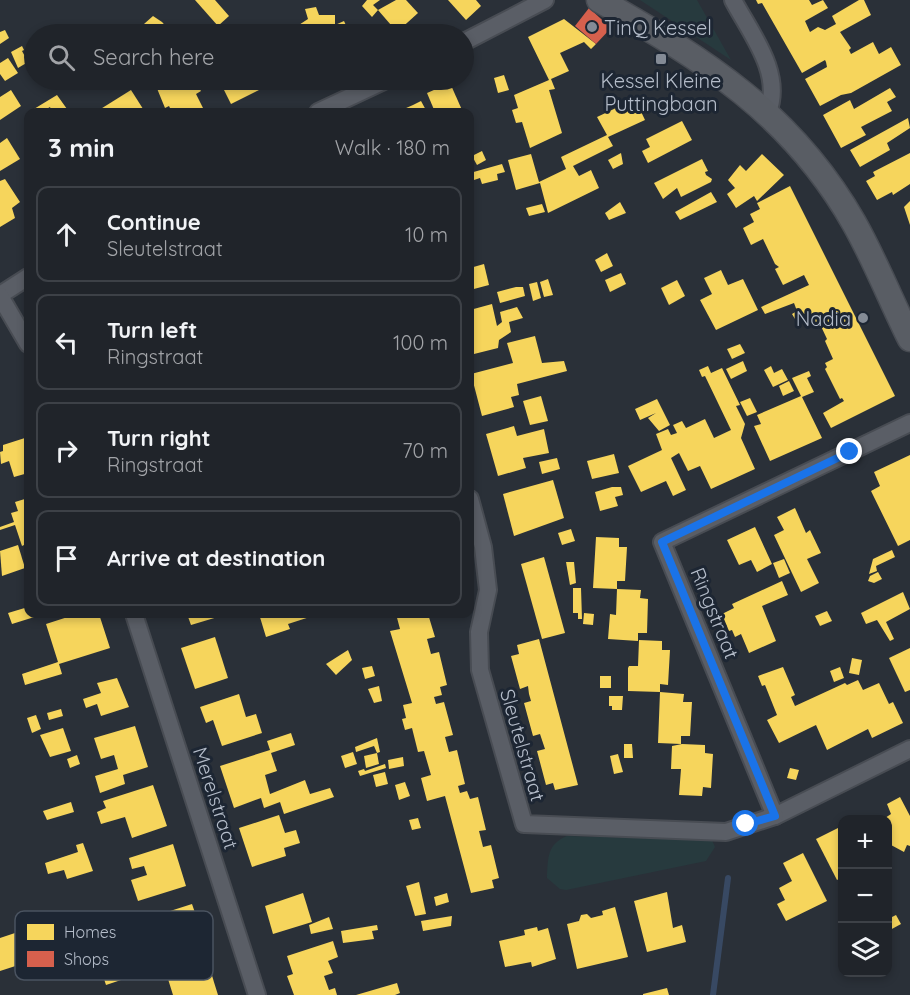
<!DOCTYPE html>
<meta charset="utf-8">
<style>
:root{--surface:#20242a;--page:#282c32;--text:#f1f3f6;--muted:#a2a4a8;--line:#3d4147}
body{margin:0;font-family:Quicksand,sans-serif;background:var(--page);color:var(--text)}
.controls{position:absolute;right:18px;bottom:18px;display:grid;overflow:hidden;border-radius:12px;box-shadow:0 3px 9px #0003}
.controls button{width:54px;height:54px;display:grid;place-items:center;padding:0;border:0;border-bottom:2px solid var(--line);background:var(--surface);color:var(--text);font:30px sans-serif}
.stop{position:absolute;width:18px;height:18px;margin:-14px;border:4px solid #1a73e8;border-radius:50%;background:#fff}
.stop.end{background:#1a73e8;border-color:#fff;box-shadow:0 2px 6px #0008}
.list{margin:0;padding:0;list-style:none}
h2{display:flex;justify-content:space-between;align-items:center;height:78px;margin:0;padding:0 24px;font-size:26px}
h2 small{font-size:20px;font-weight:400;color:var(--muted)}
.list li{display:grid;grid-template-columns:39px 1fr auto;gap:18px;align-items:center;box-sizing:border-box;height:96px;margin:0 12px 12px;padding:0 12px;border:2px solid var(--line);border-radius:12px}
.list b{display:block;font-size:22px;white-space:nowrap}
.list p{margin:0;font-size:20px;white-space:nowrap;color:var(--muted)}
.list em{font-size:20px;font-style:normal;color:var(--muted)}
.icon{flex:none;width:33px;height:33px;fill:none;stroke:currentColor;stroke-width:2;stroke-linecap:round;stroke-linejoin:round}
.map{position:relative;flex:none;width:910px;height:995px;overflow:hidden}
.search{position:absolute;background:var(--surface);box-shadow:0 3px 9px #0003;left:24px;top:24px;width:450px;height:66px;display:flex;align-items:center;gap:15px;box-sizing:border-box;padding:0 21px;border-radius:33px;color:var(--muted);font-size:22px}
.panel{position:absolute;background:var(--surface);box-shadow:0 3px 9px #0003;left:24px;top:108px;width:450px;height:510px;border-radius:12px}
.map>svg:first-child{display:block}
.green{fill:#273a3e}
.homes{fill:#f6d55c}
.shops{fill:#d6604d}
.lines{fill:none;stroke-linecap:round;stroke-linejoin:round}
.stream{stroke:#384963;stroke-width:6}
.street-casing{stroke:#484c53;stroke-width:20}
.secondary-casing{stroke:#484c53;stroke-width:27}
.street{stroke:#5a5e66;stroke-width:16}
.secondary{stroke:#595d64;stroke-width:24}
.route{stroke:#1a73e8;stroke-width:8}
.poi-dot{fill:#848b96;stroke:#1d2633;stroke-width:2}
.labels{text-anchor:middle;dominant-baseline:central;stroke-width:6;stroke-linejoin:round;paint-order:stroke}
.poi-label{font-size:20px;fill:#b4bcc9;stroke:#1d2633;text-anchor:start}
.street-label{font-size:20px;fill:#b4bcc9;stroke:#1d2633}
.key{fill:#1d2633;stroke:#4a5360;stroke-width:1.5}
.key-label{font-size:16px;fill:#b4bcc9}
</style>
<div class="map">
<svg width="910" height="995" viewBox="0 0 910 995">
<rect width="100%" height="100%" fill="#2a3038"/>
<!-- green -->
<g class="green">
<path d="M640 0H697L731 60 722 54Z"/>
<path d="M567 836 712 840 715 847 706 861 566 890 560 889 547 878C548 858 547 844 567 836Z"/>
</g>
<!-- homes -->
<g class="homes">
<path d="M195 0H215L229 16 218 26Z"/>
<path d="M367 0H380L373 5 378 10 372 17 362 6Z"/>
<path d="M396 0H406L418 13 397 32 378 10Z"/>
<path d="M448 0H476L481 6 466 20Z"/>
<path d="M756 0H809L812 5 823 0 828 8 805 21 810 32 818 27 825 30 836 24 832 16 859 0H864L871 15 840 32 851 48 849 50 851 54 873 42 879 54 891 47 901 65 851 93 841 95 820 106 805 79 827 67 826 62 825 60 802 73 762 3 758 4Z"/>
<path d="M316 7 319 15H335V25L344 21 350 34H285L308 19 305 9Z"/>
<path d="M153 16 162 22 173 34H152L144 24Z"/>
<path d="M564 19 596 44 591 49 584 42 560 53 569 71 551 79 555 89 549 90 562 133 530 148 522 122 516 123 512 110 518 108 514 95 549 80 528 37Z"/>
<path d="M84 24 94 34H71Z"/>
<path d="M5 30 9 38 0 44V32Z"/>
<path d="M22 46 24 50 22 51 28 62 18 68 11 52Z"/>
<path d="M8 58 18 73 5 81 0 74V63Z"/>
<path d="M504 75 509 90 498 93 494 78Z"/>
<path d="M167 80H194L201 91 196 94 205 112H172L169 106 165 108 156 86Z"/>
<path d="M219 80H261L265 87 231 104Z"/>
<path d="M450 83 462 110 435 112 427 93Z"/>
<path d="M890 88 896 97 887 102 892 111 861 127 866 135 841 148 823 115 850 100 854 109Z"/>
<path d="M11 90 21 106 0 120V97Z"/>
<path d="M131 90 145 112H101L99 110Z"/>
<path d="M57 95 67 109 61 112H52L50 107 43 111 48 112H29Z"/>
<path d="M635 99 645 120 608 137 613 146 573 166 579 176 591 170 599 188 548 213 540 183 516 190 508 160 531 154 539 182 566 169 561 157 607 135 597 117Z"/>
<path d="M421 101 427 112H397L413 105Z"/>
<path d="M908 118 910 128 887 143 890 150 860 167 850 150Z"/>
<path d="M682 121 692 140 648 163 642 151 650 147 646 139Z"/>
<path d="M7 138 20 159 0 171V143Z"/>
<path d="M482 151 486 160 477 165 472 156Z"/>
<path d="M621 153 623 164 613 169 608 160Z"/>
<path d="M910 153V184L893 195 892 192 877 200 866 181 875 176 873 172Z"/>
<path d="M762 154 784 175 757 201 754 196 736 208 727 194 735 188 728 180 740 165 746 171Z"/>
<path d="M702 159 708 171 705 172 706 175 712 179 711 182 681 197 677 188 663 199 654 183Z"/>
<path d="M502 164 505 172 497 174 498 180 482 184 480 178 471 181 470 173Z"/>
<path d="M5 179 20 202 12 208 15 218 0 227V181Z"/>
<path d="M790 186 895 396 831 428 823 413 844 401 842 398 840 399 825 369 827 367 825 363 833 359 825 341 827 339 819 322 810 326 806 320 798 324 792 314 797 311 794 303 765 314 761 307 809 285 804 275 783 285 775 269 779 267 775 264 763 239 751 245 743 228 754 222 750 214 760 209 757 203Z"/>
<path d="M711 192 717 202 680 220 675 212Z"/>
<path d="M910 201V225L904 207Z"/>
<path d="M620 202 626 213 609 220 605 213Z"/>
<path d="M542 204 545 212 529 216 526 208Z"/>
<path d="M607 253 613 266 601 272 595 260Z"/>
<path d="M484 264 489 285 470 290V268Z"/>
<path d="M721 270 728 285 743 279 758 310 716 330 700 300 712 294 704 278Z"/>
<path d="M621 273 626 284 610 292 605 280Z"/>
<path d="M548 279 553 295 544 297 540 282Z"/>
<path d="M677 280 685 296 669 305 661 288Z"/>
<path d="M537 282 541 298 533 301 529 284Z"/>
<path d="M516 287H523L525 296 500 303 497 292Z"/>
<path d="M492 304 497 326 502 322 500 312 517 307 523 318 509 322 511 332 499 340 498 348 470 355V310Z"/>
<path d="M535 336 542 363 564 361 567 371 517 384 519 395 511 397 514 407 482 416 471 374 513 363 507 343Z"/>
<path d="M740 344 745 353 732 359 727 349Z"/>
<path d="M743 361 747 371 731 379 726 369Z"/>
<path d="M708 366 711 373 722 368 740 405 736 406 745 424 741 438 755 469 711 489 700 466 688 471 679 453 671 458 686 490 673 496 666 481 641 492 628 466 662 450 656 434 668 429 671 435 677 433 673 425 682 421 686 428 705 419 714 438 731 430 705 376 702 377 699 370Z"/>
<path d="M771 366 774 373 782 369 788 380 773 387 764 370Z"/>
<path d="M809 371 811 376 807 378 814 392 802 397 822 438 770 461 754 426 761 424 757 415 801 396 792 378Z"/>
<path d="M789 381 794 391 783 396 779 386Z"/>
<path d="M541 396 548 421 530 425 523 401Z"/>
<path d="M750 398 757 412 747 416 740 402Z"/>
<path d="M657 399 670 425 659 431 648 418 656 413 640 420 635 409Z"/>
<path d="M514 426 517 436 544 429 549 453 523 458 526 468 498 476 486 434Z"/>
<path d="M28 437V473L14 477 9 461 1 464 0 452 3 451V445Z"/>
<path d="M614 454 619 473 592 479 587 461Z"/>
<path d="M910 455V540L898 546 871 491 880 486 874 472Z"/>
<path d="M557 458 560 469 542 474 539 462Z"/>
<path d="M553 480 564 518 514 536 503 494Z"/>
<path d="M612 487H621L623 495 615 497 618 506 600 511 595 492Z"/>
<path d="M28 498V543L22 546 15 525 0 530V527L14 522 11 513 18 511 15 502Z"/>
<path d="M795 508 806 533 810 530 821 553 807 559 819 583 801 592 774 535 784 530 777 517Z"/>
<path d="M755 527 772 564 757 572 751 560 739 565 727 540Z"/>
<path d="M571 529 575 541 562 545 558 533Z"/>
<path d="M596 537 619 538V547H627L625 581H617V589L593 588Z"/>
<path d="M18 545 25 568 2 576 0 551Z"/>
<path d="M892 550 895 557 876 566 877 571 869 574 873 559Z"/>
<path d="M544 557 565 633 542 639 521 564Z"/>
<path d="M784 559 790 573 779 578 773 563Z"/>
<path d="M566 562H574L576 583 570 585Z"/>
<path d="M878 572 882 579 874 583 868 581 870 576Z"/>
<path d="M782 581 788 595 762 606 776 641 749 653 741 634 735 637 732 630 729 631 722 614 734 608 732 604Z"/>
<path d="M573 588H581L582 619H578V613H573Z"/>
<path d="M617 589 641 590 640 598 648 599 647 633H638V641L608 639 610 614 616 615Z"/>
<path d="M903 592 910 609 886 622 894 639 890 641 877 620 866 624 861 613Z"/>
<path d="M28 607V614H44L12 624 8 613Z"/>
<path d="M827 611 832 621 820 626 815 616Z"/>
<path d="M584 613 594 614 593 625 583 624Z"/>
<path d="M77 614H99L110 648 59 664 62 674 25 685 22 674 58 662 46 624Z"/>
<path d="M187 614H220L221 616 191 625Z"/>
<path d="M259 614H315L316 615 288 624 290 629 266 637Z"/>
<path d="M396 614H428L435 637 427 639 431 654 439 652 447 685 440 687 442 695 434 697 436 704 444 702 453 735 445 737 449 752 457 750 465 784 458 786 460 793 467 791 470 799 478 797 486 830 479 831 483 847 491 845 499 878 492 880 494 888 471 893 445 796 427 801 421 778 431 775 424 751 418 752 412 728 405 730 402 719 406 718 403 705 412 703 390 631 400 629Z"/>
<path d="M215 637 228 678 195 689 181 648Z"/>
<path d="M539 639 578 785 555 790 553 783 546 785 537 751 545 749 540 734 533 736 524 703 531 701 529 694 528 686 520 689 511 656 519 654 517 645Z"/>
<path d="M639 640 662 641V650H670L668 685 660 684V692L628 691V668L629 666H638Z"/>
<path d="M910 648V690L905 692 889 658Z"/>
<path d="M348 650 352 660 336 675 326 664Z"/>
<path d="M852 658 862 660 859 675 849 673Z"/>
<path d="M372 666 375 676 365 679 362 668Z"/>
<path d="M783 667 795 695 791 697 795 706 845 683 847 685 858 680 863 690 879 683 889 704 893 702 903 723 872 738 868 729 827 750 816 725 779 743 767 720 777 715 765 685 762 686 758 676Z"/>
<path d="M840 667 844 678 834 682 830 671Z"/>
<rect x="600" y="676" width="11" height="12"/>
<path d="M117 678 129 707 101 716 97 704 86 708 83 699 101 693 97 683Z"/>
<path d="M379 686 382 701 374 703 368 689Z"/>
<path d="M660 692 684 694 683 702H692L690 736H681V744L658 743Z"/>
<path d="M239 694 246 717 256 714 262 733 222 746 213 720 206 723 200 707Z"/>
<path d="M609 696H623L622 710H612V706H609Z"/>
<path d="M61 709 63 716 49 720 47 713Z"/>
<path d="M36 715 41 729 32 733 27 718Z"/>
<path d="M135 726 148 767 123 775 125 784 100 793 95 776 118 769 114 755 101 759 94 738Z"/>
<path d="M63 728 71 751 50 757 40 735Z"/>
<path d="M291 733 295 745 271 753 277 771 265 775 270 794 305 780 310 794 330 788 334 797 284 814 280 802 264 808 261 798 234 808 220 766 270 750 267 741Z"/>
<path d="M377 738 380 752 377 753 374 746 356 752 355 747Z"/>
<path d="M624 744H632L633 758H624Z"/>
<path d="M682 744 705 745V753L713 754 711 788 703 787 702 796 679 795 681 769H671L672 746Z"/>
<path d="M353 752 357 764 345 768 341 756Z"/>
<path d="M377 753 379 764 366 768 364 756Z"/>
<path d="M618 754 623 772 614 774 610 756Z"/>
<path d="M77 755 80 764 70 768 67 759Z"/>
<path d="M403 757 404 766 389 769 388 760Z"/>
<path d="M385 764 386 768 360 776 358 771 364 769 365 771Z"/>
<path d="M790 768 799 770 796 780 787 778Z"/>
<path d="M385 772 388 784 376 787 373 775Z"/>
<path d="M405 782 410 796 399 800 395 785Z"/>
<path d="M153 785 167 826 132 838 125 817 101 824 97 812 106 808 103 801Z"/>
<path d="M900 797 910 816V846L907 845 904 852 891 845 888 847V819L885 818 891 814 887 804Z"/>
<path d="M71 802 74 812 47 820 43 811Z"/>
<path d="M279 815 285 833 296 830 300 843 284 848 286 856 252 867 239 828Z"/>
<path d="M418 818 421 828 412 830 409 820Z"/>
<path d="M842 826V877L837 880 816 839Z"/>
<path d="M83 843 93 871 67 879 64 870 48 874 45 863 78 852 76 845Z"/>
<path d="M173 844 186 886 138 901 131 880 147 875 144 866 132 869 129 858Z"/>
<path d="M803 853 827 901 786 921 777 904 785 900 779 888 792 881 783 863Z"/>
<path d="M419 882 426 914 415 916 406 886Z"/>
<path d="M667 892 673 928 682 925 686 942 647 952 634 901Z"/>
<path d="M303 893 312 922 273 934 265 906Z"/>
<path d="M447 893 449 902 436 906 434 897Z"/>
<path d="M192 904 206 945 163 959 160 936 147 941 142 920Z"/>
<path d="M615 907 628 957 577 969 567 924 579 921 581 915 587 914 591 918 603 915 602 911Z"/>
<path d="M896 915 901 924 890 930 888 919Z"/>
<path d="M452 916 451 926 423 931 421 921Z"/>
<path d="M329 917 333 929 311 934 309 925Z"/>
<path d="M377 925 378 930 372 931 374 939 343 943 341 931Z"/>
<path d="M537 927 538 931 548 928 556 959 532 967 531 962 505 967 499 941 525 935 524 930Z"/>
<path d="M24 930 34 960 0 971V938Z"/>
<path d="M333 941 338 957 328 961 333 973 324 976 329 990 335 988 337 995H294L287 976 293 974 287 956Z"/>
<path d="M115 952 124 979 106 985 97 958Z"/>
<path d="M209 966 218 995H173L168 979Z"/>
<path d="M397 983 400 993 395 995H356Z"/>
<path d="M667 988 669 995H643V994Z"/>
</g>
<!-- shops -->
<path class="shops" d="M589 8 611 28 596 44 575 26Z"/>
<g class="lines">
<!-- stream -->
<path class="stream" d="M713 995 728 878"/>
<defs>
<g id="street">
<path d="M733 0C751 34 783 73 768 112"/>
<path d="M464 42 545 0"/>
<path d="M318 112 386 80"/>
<path d="M0 295 28 277"/>
<path d="M0 296 28 344"/>
<path d="M910 423 662 542 775 816 910 749"/>
<path d="M470 499 483 547 488 590 479 632 480 670 524 824 726 832 775 816"/>
<path d="M134 614 257 995"/>
</g>
<path id="secondary" d="M599 0C705 60 792 114 854 223 875 260 891 301 910 339"/>
</defs>
<!-- street casing -->
<use href="#street" class="street-casing"/>
<!-- secondary casing -->
<use href="#secondary" class="secondary-casing"/>
<!-- street -->
<use href="#street" class="street"/>
<!-- secondary -->
<use href="#secondary" class="secondary"/>
</g>
<g class="lines">
<!-- route -->
<path class="route" d="M746 824 775 816 662 542 850 452"/>
</g>
<!-- markers -->
<g class="poi-dot">
<circle cx="592" cy="27" r="6"/>
<rect x="655" y="53" width="12" height="12" rx="3"/>
<circle cx="863" cy="318" r="6"/>
</g>
<g class="labels">
<!-- poi labels -->
<g class="poi-label">
<text x="604" y="27">TinQ Kessel</text>
<text x="661" y="80" text-anchor="middle">Kessel Kleine<tspan x="661" dy="23">Puttingbaan</tspan></text>
<text x="851" y="318" text-anchor="end">Nadia</text>
</g>
<!-- street labels -->
<g class="street-label">
<text transform="translate(715 613) rotate(68)">Ringstraat</text>
<text transform="translate(523 745) rotate(74)">Sleutelstraat</text>
<text transform="translate(216 798) rotate(72)">Merelstraat</text>
</g>
</g>
<!-- legend -->
<rect x="15" y="911" width="198" height="69" rx="9" class="key"/>
<rect x="27" y="924" width="27" height="16" fill="#f6d55c"/>
<rect x="27" y="951" width="27" height="16" fill="#d6604d"/>
<g class="key-label">
<text x="64" y="938">Homes</text>
<text x="64" y="965">Shops</text>
</g>
</svg>
<div class="controls">
<button>+</button>
<button>−</button>
<button><svg class="icon" aria-label="layers" viewBox="0 0 24 24"><path d="M12 4l9 5-9 5-9-5zM3 14l9 5 9-5"/></svg></button>
</div>
<div class="stop" style="left:746px;top:824px"></div>
<div class="stop end" style="left:850px;top:452px"></div>
<div class="search"><svg class="icon" aria-label="search" viewBox="0 0 24 24"><circle cx="10" cy="10" r="6"/><path d="M15 15l6 6"/></svg>Search here</div>
<section class="panel">
<h2>3 min<small>Walk · 180 m</small></h2>
<ul class="list">
<li><svg class="icon" aria-label="ahead" viewBox="0 0 24 24"><path d="M12 20V5M6 11l6-6 6 6"/></svg><div><b>Continue</b><p>Sleutelstraat</p></div><em>10 m</em></li>
<li><svg class="icon" aria-label="left" viewBox="0 0 24 24"><path d="M17 20v-9H6M10 6l-5 5 5 5"/></svg><div><b>Turn left</b><p>Ringstraat</p></div><em>100 m</em></li>
<li><svg class="icon" aria-label="right" viewBox="0 0 24 24"><path d="M7 20v-9h11M14 6l5 5-5 5"/></svg><div><b>Turn right</b><p>Ringstraat</p></div><em>70 m</em></li>
<li><svg class="icon" aria-label="arrive" viewBox="0 0 24 24"><path d="M6 21V4h12l-3 4 3 4H6"/></svg><div><b>Arrive at destination</b></div></li>
</ul>
</section>
</div>
